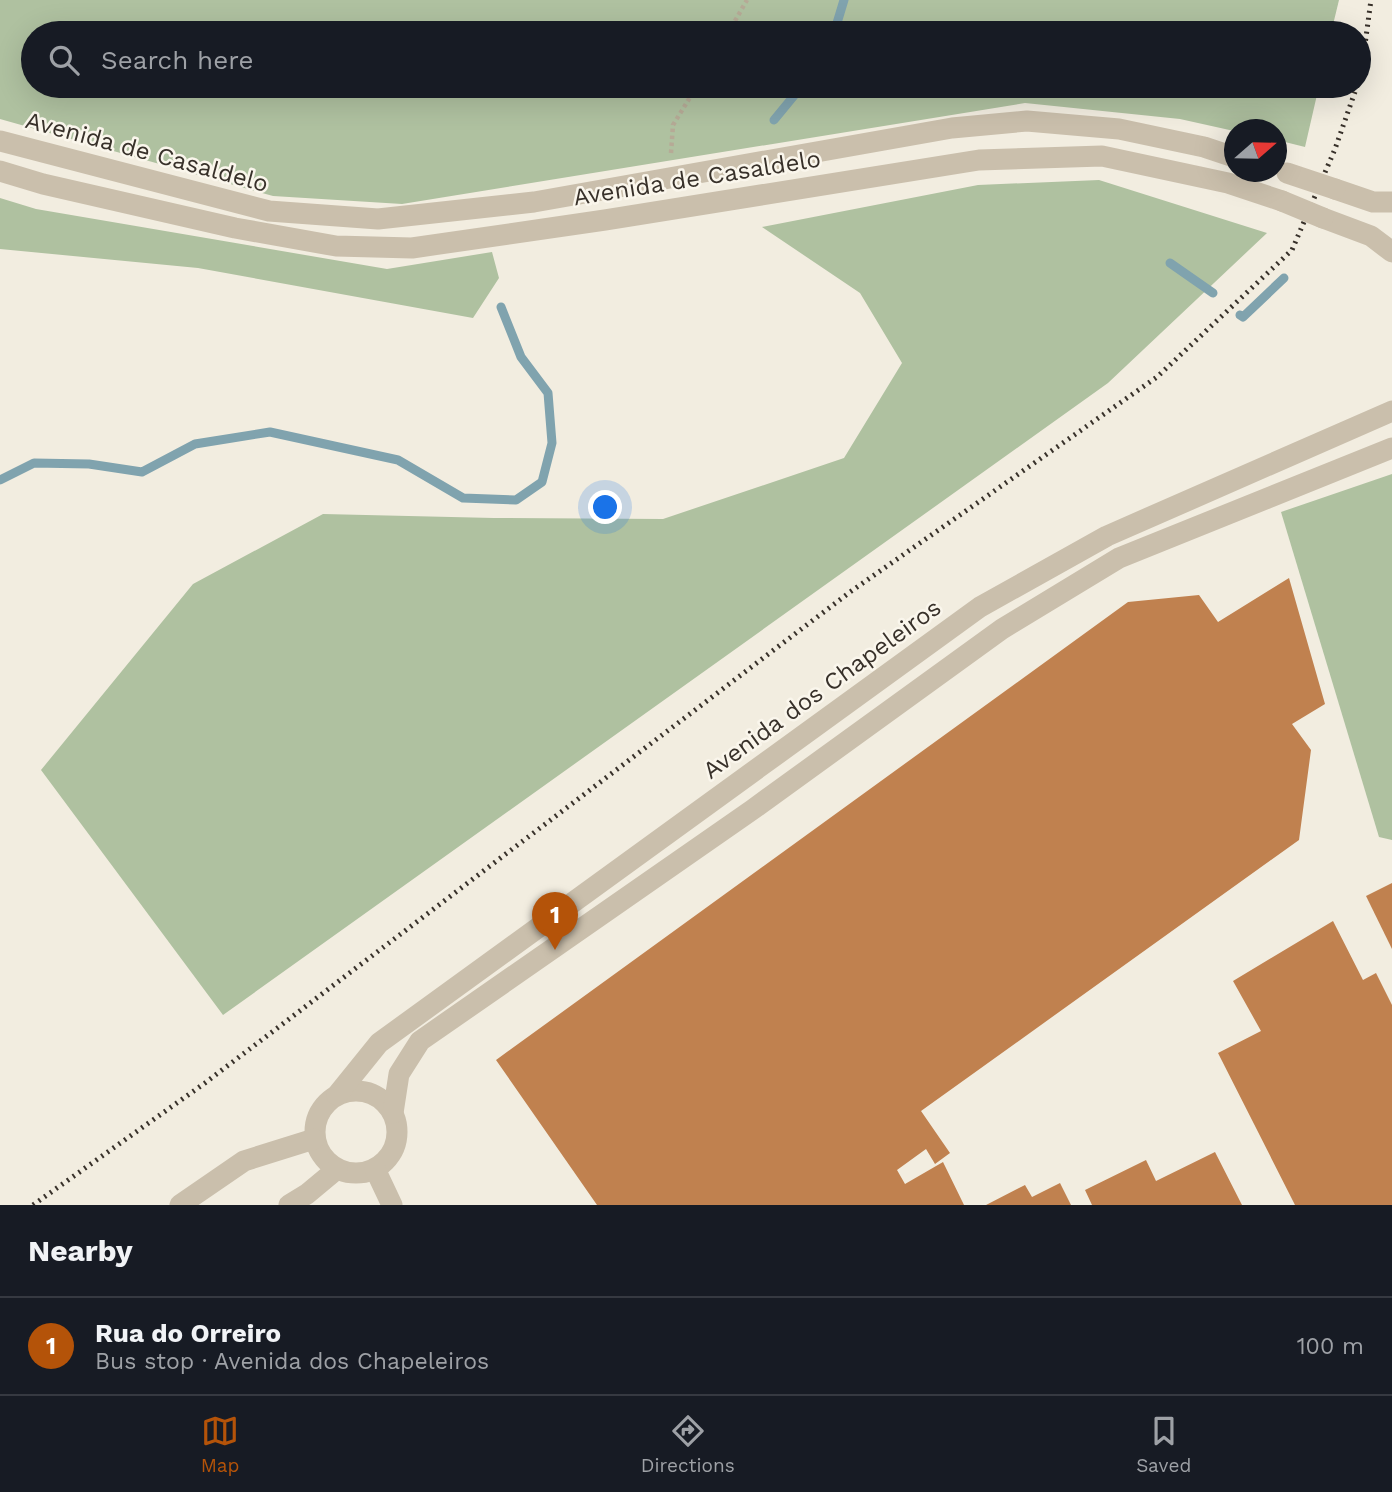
<!DOCTYPE html>
<meta charset="utf-8">
<style>
:root{--surface:#171b24;--page:#20242c;--text:#f1f3f6;--muted:#9ea1a6;--line:#363941;--accent:#b45309}
body{margin:0;font-family:"Work Sans",sans-serif;background:var(--page);color:var(--text)}
.compass{position:absolute;left:1224px;top:119px;width:63px;height:63px;border-radius:50%;background:var(--surface);box-shadow:0 7px 28px #0002;rotate:70deg}
.you{position:absolute;left:606px;top:508px;width:24px;height:24px;margin:-18px;border:5px solid #fff;border-radius:50%;background:#1a73e8;box-shadow:0 0 0 10px #1a73e833}
.badge{display:grid;place-items:center;width:46px;height:46px;border-radius:50%;background:var(--accent);color:#fff;font-size:23px;font-weight:700}
.pin{position:absolute;translate:-50% -58px;filter:drop-shadow(0 2px 4px #0008)}
.pin::after{content:'';position:absolute;top:37px;width:24px;height:21px;background:inherit;clip-path:polygon(0 0,100% 0,50% 100%)}
.list{margin:0;padding:0;list-style:none}
h2{display:flex;justify-content:space-between;align-items:center;height:91px;margin:0;padding:0 28px;font-size:30px}
h2 small{font-size:23px;font-weight:400;color:var(--muted)}
.list li{display:grid;grid-template-columns:46px 1fr auto;gap:21px;align-items:center;box-sizing:border-box;height:98px;padding:0 28px;border-top:2px solid var(--line)}
.list b{display:block;font-size:26px;white-space:nowrap}
.list p{margin:0;font-size:23px;white-space:nowrap;color:var(--muted)}
.list em{font-size:23px;font-style:normal;color:var(--muted)}
.icon{flex:none;width:38px;height:38px;fill:none;stroke:currentColor;stroke-width:2;stroke-linecap:round;stroke-linejoin:round}
.map{position:relative;flex:none;width:1392px;height:1205px;overflow:hidden}
.search{position:absolute;background:var(--surface);box-shadow:0 7px 28px #0002;left:21px;right:21px;top:21px;height:77px;display:flex;align-items:center;gap:18px;box-sizing:border-box;padding:0 24px;border-radius:38px;color:var(--muted);font-size:26px}
.sheet{height:189px;background:var(--surface)}
nav{display:flex;justify-content:space-around;align-items:center;box-sizing:border-box;height:98px;border-top:2px solid var(--line);background:var(--surface);font-size:19px;color:var(--muted)}
nav a{display:grid;justify-items:center;gap:4px}
nav .on{color:var(--accent)}
.map>svg:first-child{display:block}
.green{fill:#afc1a0}
.lines{fill:none;stroke-linecap:round;stroke-linejoin:round}
.stream{stroke:#80a3ae;stroke-width:9}
.building{fill:#c0814f}
.path{stroke:#b6aa96;stroke-width:4.5;stroke-dasharray:3.5 3.5;stroke-linecap:butt}
.minor{stroke:#cabfac;stroke-width:21}
.rail{stroke:#38312a;stroke-width:5;stroke-dasharray:2 5;stroke-linecap:butt}
.minor-bridge{stroke:#cabfac;stroke-width:21}
.labels{text-anchor:middle;dominant-baseline:central;stroke-width:5;stroke-linejoin:round;paint-order:stroke}
.street-label{font-size:24px;fill:#38312a;stroke:#faf6ec}
</style>
<div class="map">
<svg width="1392" height="1205" viewBox="0 0 1392 1205">
<rect width="100%" height="100%" fill="#f2ede0"/>
<!-- green -->
<g class="green">
<path d="M0 0H1339L1331 33H33V86H1319L1305 147 1277 140 1276 130H1234V131L1180 119 1025 103 402 204 273 196 0 119Z"/>
<path d="M1099 180 1267 233 1108 383 223 1015 41 770 193 584 323 514 494 518 663 519 844 458 902 363 860 293 762 227 978 185Z"/>
<path d="M0 198 36 209 387 269 492 252 499 278 473 318 198 268 0 249Z"/>
<path d="M1392 474V840L1379 837 1281 512Z"/>
</g>
<g class="lines">
<!-- stream -->
<g class="stream">
<path d="M834 33 844 0"/>
<path d="M774 120 802 86"/>
<path d="M1170 263 1213 293"/>
<path d="M1240 315 1243 317 1284 278"/>
<path d="M0 480 34 463 89 464 142 472 195 444 270 432 398 460 463 498 516 500 542 482 552 443 548 393 521 357 501 307"/>
</g>
</g>
<!-- building -->
<g class="building">
<path d="M1289 578 1325 704 1292 724 1311 750 1299 840 921 1111 950 1153 935 1164 926 1149 897 1170 905 1184 943 1162 964 1205H597L496 1060 1128 602 1199 595 1218 622Z"/>
<path d="M1392 883V949L1366 896Z"/>
<path d="M1333 921 1363 980 1376 973 1392 1005V1205H1295L1218 1053 1261 1031 1233 981Z"/>
<path d="M1215 1152 1242 1205H1092L1085 1190 1146 1160 1156 1181Z"/>
<path d="M1060 1183 1071 1205H986L1025 1185 1032 1197Z"/>
</g>
<g class="lines">
<!-- path -->
<g class="path">
<path d="M728 33 747 0"/>
<path d="M671 153 673 125 697 86"/>
</g>
<!-- minor -->
<g class="minor">
<path d="M0 141 269 211 378 219 534 202 952 128 1027 121 1119 129 1204 147 1234 157"/>
<path d="M0 171 43 184 235 228 336 246 412 248 605 220 979 160 1102 156 1228 183 1282 201"/>
<path d="M1335 189 1373 202H1392"/>
<path d="M1323 218 1371 236 1392 252"/>
<circle cx="356" cy="1132" r="41"/>
<path d="M337 1095 379 1043 980 607 1107 536 1392 411"/>
<path d="M393 1113 399 1074 420 1041 752 810 1002 629 1119 558 1392 448"/>
<path d="M375 1169 392 1205"/>
<path d="M180 1205 244 1161 314 1139"/>
<path d="M289 1205 307 1194 337 1169"/>
</g>
<!-- rail -->
<g class="rail">
<path d="M1359 82 1361 74 1371 0"/>
<path d="M33 1205 205 1083 850 592 1157 377 1292 250 1335 149 1357 86"/>
</g>
<!-- minor-bridge -->
<g class="minor-bridge">
<path d="M1287 173 1335 189"/>
<path d="M1282 201 1323 218"/>
</g>
</g>
<g class="labels">
<!-- street labels -->
<g class="street-label">
<text transform="translate(147 152) rotate(15)">Avenida de Casaldelo</text>
<text transform="translate(697 178) rotate(-9)">Avenida de Casaldelo</text>
<text transform="translate(822 689) rotate(-36)">Avenida dos Chapeleiros</text>
</g>
</g>
</svg>
<svg class="compass" viewBox="-18 -18 36 36"><path d="M0-13l5 13h-10z" fill="#e53935"/><path d="M0 13l5-13h-10z" fill="#9ea1a6"/></svg>
<div class="you"></div>
<div class="pin badge" style="left:555px;top:950px">1</div>
<div class="search"><svg class="icon" aria-label="search" viewBox="0 0 24 24"><circle cx="10" cy="10" r="6"/><path d="M15 15l6 6"/></svg>Search here</div>
</div>
<section class="sheet">
<h2>Nearby<small></small></h2>
<ul class="list">
<li><span class="badge">1</span><div><b>Rua do Orreiro</b><p>Bus stop · Avenida dos Chapeleiros</p></div><em>100 m</em></li>
</ul>
</section>
<nav>
<a class="on"><svg class="icon" aria-label="map" viewBox="0 0 24 24"><path d="M3 6l6-2 6 2 6-2v14l-6 2-6-2-6 2zM9 4v14M15 6v14"/></svg>Map</a>
<a><svg class="icon" aria-label="directions" viewBox="0 0 24 24"><path d="M12 3l9 9-9 9-9-9zM9 14v-3h6M13 9l2 2-2 2"/></svg>Directions</a>
<a><svg class="icon" aria-label="saved" viewBox="0 0 24 24"><path d="M7 4h10v16l-5-4-5 4z"/></svg>Saved</a>
</nav>
